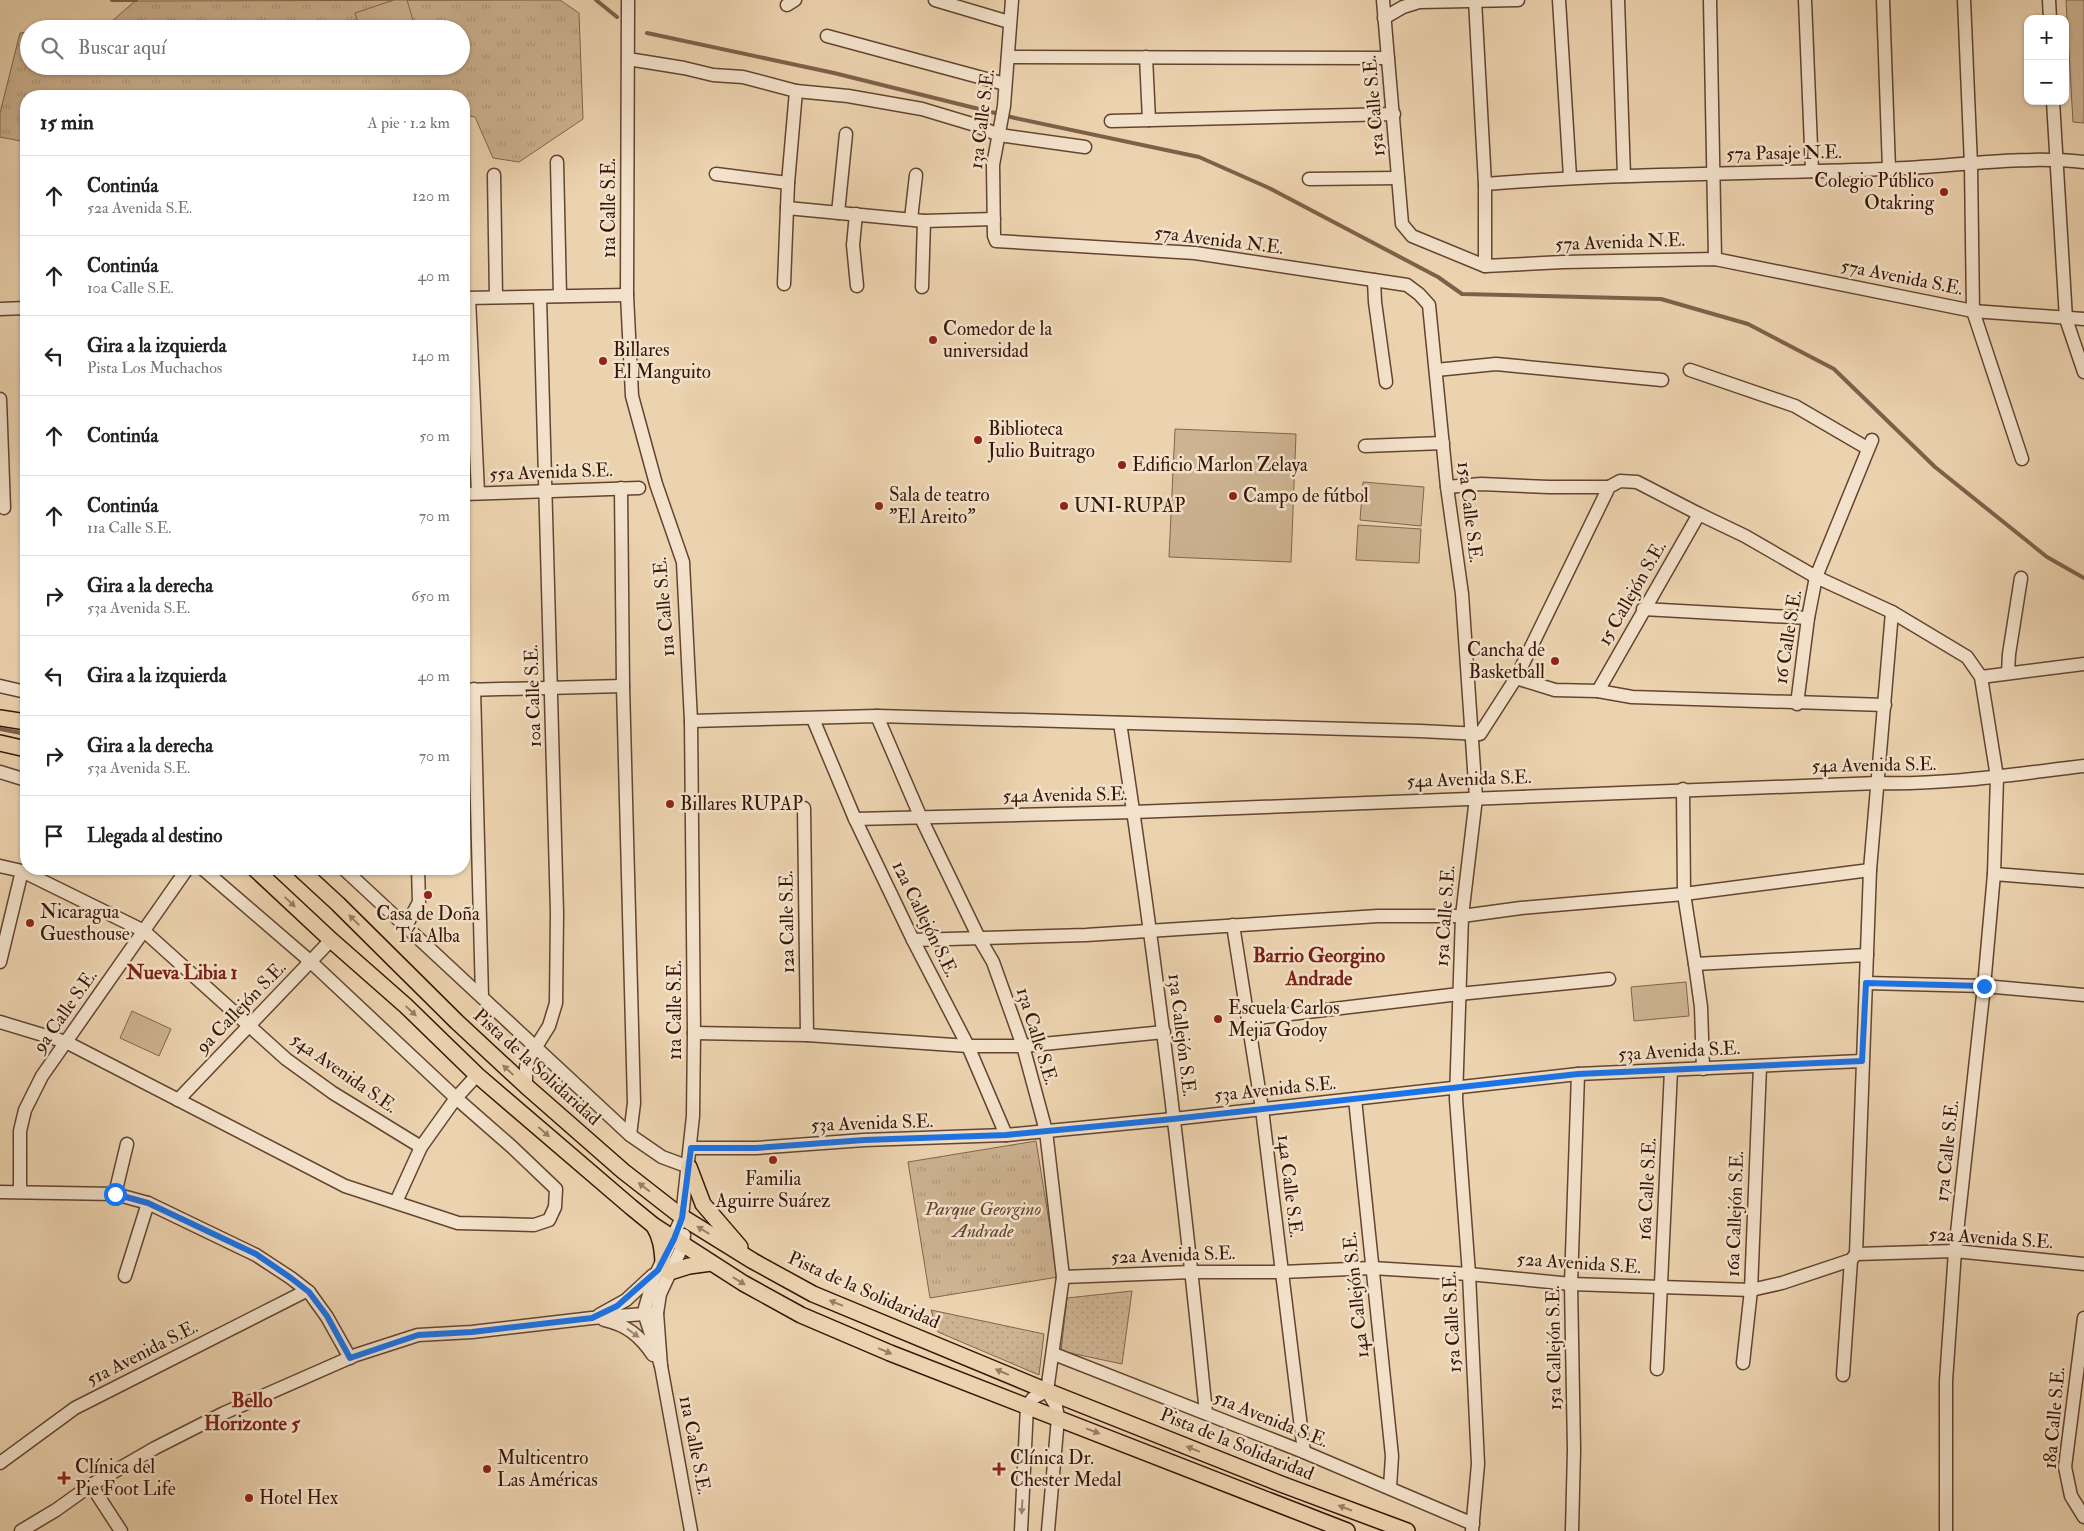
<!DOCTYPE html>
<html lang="es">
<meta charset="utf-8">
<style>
:root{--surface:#fff;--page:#f6f6f6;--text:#222;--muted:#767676;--line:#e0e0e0}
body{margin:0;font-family:"IM FELL Double Pica",serif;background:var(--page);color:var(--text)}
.controls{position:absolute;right:15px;top:15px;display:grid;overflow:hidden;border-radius:10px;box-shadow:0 1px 4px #0004}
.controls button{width:45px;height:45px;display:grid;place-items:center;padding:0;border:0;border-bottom:1px solid var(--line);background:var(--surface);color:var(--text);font:25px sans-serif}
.stop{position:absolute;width:15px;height:15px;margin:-11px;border:4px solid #1a73e8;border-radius:50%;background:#fff}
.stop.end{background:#1a73e8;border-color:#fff;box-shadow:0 1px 5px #0008}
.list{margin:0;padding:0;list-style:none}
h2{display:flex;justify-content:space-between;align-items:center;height:65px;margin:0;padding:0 20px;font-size:21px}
h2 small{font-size:16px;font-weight:400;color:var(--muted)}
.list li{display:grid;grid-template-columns:32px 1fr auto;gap:15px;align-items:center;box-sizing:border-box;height:80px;padding:0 20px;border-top:1px solid var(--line)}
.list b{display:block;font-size:19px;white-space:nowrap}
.list p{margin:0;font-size:16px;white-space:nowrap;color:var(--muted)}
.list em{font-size:16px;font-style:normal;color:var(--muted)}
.icon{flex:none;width:28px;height:28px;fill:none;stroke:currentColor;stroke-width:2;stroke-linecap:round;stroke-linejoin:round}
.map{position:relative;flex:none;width:2084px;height:1531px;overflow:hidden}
.search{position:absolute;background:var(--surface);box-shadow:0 1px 4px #0004;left:20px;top:20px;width:450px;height:55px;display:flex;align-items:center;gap:12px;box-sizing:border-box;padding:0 18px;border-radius:28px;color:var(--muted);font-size:19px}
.panel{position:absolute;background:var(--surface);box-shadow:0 1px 4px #0004;left:20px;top:90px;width:450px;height:785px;border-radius:20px}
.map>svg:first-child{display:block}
.grass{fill:url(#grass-dots);stroke:#81644c}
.park{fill:url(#park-tufts);stroke:#81644c}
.pitch{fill:#cdb392;stroke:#81644c}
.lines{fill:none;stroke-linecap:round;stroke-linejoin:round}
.stream{stroke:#7e604a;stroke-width:4}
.minor-casing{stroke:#634431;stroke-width:15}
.major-casing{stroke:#351507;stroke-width:18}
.minor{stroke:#f3e2cb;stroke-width:12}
.major{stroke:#ecd3af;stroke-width:15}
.oneway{fill:#9a7e63}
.oneway2{fill:#9e8673}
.route{stroke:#1a73e8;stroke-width:6}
.poi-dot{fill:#8f2418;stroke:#f3e2cb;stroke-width:2}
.labels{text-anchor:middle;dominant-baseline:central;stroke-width:5;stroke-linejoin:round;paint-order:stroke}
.street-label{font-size:19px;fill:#351507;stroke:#f3e2cb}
.poi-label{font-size:19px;fill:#351507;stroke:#f3e2cb;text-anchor:start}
.park-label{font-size:19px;font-style:italic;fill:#634431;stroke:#f3e2cb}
.neighbourhood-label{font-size:20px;font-weight:bold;fill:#7a1f14;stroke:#f3e2cb}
</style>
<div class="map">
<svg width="2084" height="1531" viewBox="0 0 2084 1531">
<defs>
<pattern id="grass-dots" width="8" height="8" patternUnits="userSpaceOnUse" patternTransform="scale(1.25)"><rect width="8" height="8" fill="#cdb392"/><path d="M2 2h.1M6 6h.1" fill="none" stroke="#b1997c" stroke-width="1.8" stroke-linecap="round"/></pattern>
<pattern id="park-tufts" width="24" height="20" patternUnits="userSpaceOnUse" patternTransform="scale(1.25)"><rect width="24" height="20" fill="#cdb392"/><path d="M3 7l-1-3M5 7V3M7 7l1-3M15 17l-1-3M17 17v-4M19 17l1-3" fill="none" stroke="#b1997c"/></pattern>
</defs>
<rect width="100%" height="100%" fill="#ecd3af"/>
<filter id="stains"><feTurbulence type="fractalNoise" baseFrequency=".004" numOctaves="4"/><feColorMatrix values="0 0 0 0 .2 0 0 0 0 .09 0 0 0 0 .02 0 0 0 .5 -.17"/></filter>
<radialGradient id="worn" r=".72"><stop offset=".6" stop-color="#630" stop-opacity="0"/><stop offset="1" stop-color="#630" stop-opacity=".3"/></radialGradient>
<!-- grass -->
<g class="grass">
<path d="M1132 1291 1122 1364 1061 1351 1067 1298Z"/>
<path d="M931 1310 1044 1334 1039 1375 938 1332Z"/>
</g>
<!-- park -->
<g class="park">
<path d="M560 0 579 13 583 119 519 162 493 158 475 117 464 115V96H26V142L0 137V113L20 33 29 32V66H461V29H103L135 1Z"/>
<path d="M1036 1141 1058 1277 930 1298 908 1162Z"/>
</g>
<!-- pitch -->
<g class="pitch">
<path d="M394 0H407L415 27 409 29H360L355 13Z"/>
<path d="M2066 0H2084V123L2073 122Z"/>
<path d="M1175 429 1296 434 1291 562 1169 557Z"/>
<path d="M1363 482 1424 487 1421 526 1360 520Z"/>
<path d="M1358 525 1421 529 1419 563 1356 560Z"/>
<path d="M1686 982 1689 1016 1634 1021 1631 987Z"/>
<path d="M132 1011 171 1029 159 1056 120 1038Z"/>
</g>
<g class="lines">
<!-- stream -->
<g class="stream">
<path d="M112 0H136"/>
<path d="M596 0 617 17"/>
<path d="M647 33 834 73 1015 118 1199 157 1269 188 1438 277 1462 294 1661 299 1748 324 1834 369 1935 467 2047 557 2084 578"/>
<path d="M0 729 26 734"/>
</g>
<defs>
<g id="minor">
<path d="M628 0 627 295 632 396 656 484 683 562 691 721 694 1033 693 1116 682 1217 653 1281 645 1308 646 1319 661 1366"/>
<path d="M935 0 1009 22"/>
<path d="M1012 0 1004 106 993 165 994 236 996 241 1195 253 1407 285 1419 294 1429 305 1447 487 1462 594 1476 798 1462 916 1456 1099 1469 1274 1478 1464 1472 1531"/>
<path d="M1383 0 1402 224 1412 236 1485 266 1563 262 1715 259 1973 311 2084 319"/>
<path d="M1475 0 1485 184V266"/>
<path d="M1559 0 1570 177"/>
<path d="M1618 0 1624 176"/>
<path d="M1710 0 1715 259"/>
<path d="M1805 0 1812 171"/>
<path d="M1883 0 1889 169"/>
<path d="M1964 0 1971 165 1973 311 2022 459"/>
<path d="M2049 0 2050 19"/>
<path d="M787 5 795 0"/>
<path d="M1384 18 1403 7 1419 2 1518 0"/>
<path d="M827 36 1005 84"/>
<path d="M1008 57 1388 58"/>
<path d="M1146 57 1149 120"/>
<path d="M628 59 684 68 713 75 743 77 796 91 848 96 922 109 972 124 999 135 1085 147"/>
<path d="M2053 101 2066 319 2084 372"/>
<path d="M1111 121 1394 114"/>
<path d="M557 162 560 296"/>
<path d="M716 174 788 183"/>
<path d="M494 175 496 297"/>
<path d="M1309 179 1398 178"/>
<path d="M1485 184C1619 173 1753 174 1887 169 1952 167 2019 155 2084 162"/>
<path d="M787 208 924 221 994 219"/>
<path d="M838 213 846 134"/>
<path d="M856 214 853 245 857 286"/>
<path d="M911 219 916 175"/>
<path d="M1374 280 1375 302 1386 382"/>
<path d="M784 284 788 183 796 91"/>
<path d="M922 287 924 221"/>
<path d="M464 298 627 295"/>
<path d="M469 298 478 493"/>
<path d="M0 309 26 308"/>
<path d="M1436 370 1496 364 1662 380"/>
<path d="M1690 370 1795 406 1867 448"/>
<path d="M0 399 4 508"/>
<path d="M1365 446 1443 443"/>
<path d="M1447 487 1481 484 1549 487H1609"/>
<path d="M621 488 623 686 634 1103 630 1135"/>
<path d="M464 494 639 488"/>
<path d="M1643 609 1808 618"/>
<path d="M2008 673 2009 654 2021 578"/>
<path d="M1981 677 2084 664"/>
<path d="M1516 678 1555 690 1598 691 1632 697 1885 705"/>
<path d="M0 686 26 692"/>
<path d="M474 689 482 997"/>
<path d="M464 690 623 686"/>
<path d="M1598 691 1699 514"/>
<path d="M1797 704 1808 618 1816 577 1872 440"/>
<path d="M877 716 921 818 979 938 993 962 1023 1046 1046 1131 1063 1277 1047 1391"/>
<path d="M813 719 855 819 913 940 968 1046 1006 1135"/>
<path d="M691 721 877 716 1420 731 1480 734 1516 678 1609 487 1620 481 1637 482 1699 514 1745 536 1816 577 1892 612 1967 657 1981 677 1997 777 1994 874 1984 986 1955 1251 1946 1381V1531"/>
<path d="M1120 723C1155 952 1183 1182 1206 1413"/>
<path d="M0 772 26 780"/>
<path d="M1683 789 1684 894 1695 964 1867 955"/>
<path d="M804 808 807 1035"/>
<path d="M855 819 1134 812 1878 783C1947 785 2015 774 2084 766"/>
<path d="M0 866 22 871 144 931 286 1059 333 1093 421 1147"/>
<path d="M344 869 630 1135 662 1157 689 1167"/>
<path d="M1994 874 2084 881"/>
<path d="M1233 925 1262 1109 1304 1452"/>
<path d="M406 926 419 902 418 869"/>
<path d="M913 940 1086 935 1378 916H1462L1521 908 1684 894 1870 870"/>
<path d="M0 962 22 871"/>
<path d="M1695 964 1701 1007 1703 1069"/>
<path d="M1866 983 1984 986 2084 995"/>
<path d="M1249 1019 1459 994 1609 979"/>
<path d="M0 1022 66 1042 345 1186 458 1223 534 1225 549 1220 555 1207 556 1189 512 1147 456 1098 311 962 203 869"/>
<path d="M694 1033 807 1035 968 1046H1023L1164 1032"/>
<path d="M526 1086V1067L529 1058 549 1026 556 1003 557 913 540 297"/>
<path d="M1355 1099 1392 1456 1390 1487"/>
<path d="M178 1100 331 940"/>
<path d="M691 1148H756L864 1140 1006 1135 1173 1119 1578 1074 1862 1061"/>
<path d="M20 1191V1131L25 1110 42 1076 187 869"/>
<path d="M0 1192 115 1194 148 1203 256 1255 291 1278 309 1292 327 1317 350 1358"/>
<path d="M115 1194 127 1144"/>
<path d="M396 1202 421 1147 456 1098 477 1075"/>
<path d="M684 1235 683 1245 660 1294 657 1313 661 1366 691 1531"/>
<path d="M1856 1254 1870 870 1892 612"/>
<path d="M125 1276 148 1203"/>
<path d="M1063 1277 1192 1272H1282L1372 1268 1469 1274 1571 1284 1751 1290 1782 1283 1851 1260 1856 1254 1955 1251 2084 1264"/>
<path d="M599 1315 626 1300 653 1275"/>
<path d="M2084 1318 2065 1467 2071 1496 2084 1517"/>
<path d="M604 1320C627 1325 640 1336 653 1355"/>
<path d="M1054 1354 1304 1452 1473 1524"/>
<path d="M1743 1363 1751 1290 1760 1066"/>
<path d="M1657 1369 1671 1070"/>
<path d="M1843 1375 1851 1260"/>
<path d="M1047 1391 1056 1406 1058 1418 1048 1531"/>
<path d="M0 1463 75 1408 306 1291 309 1292"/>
<path d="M91 1485 121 1531"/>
<path d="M21 1531 56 1510 91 1485 155 1448 224 1413 356 1355 418 1335 472 1332 592 1318 657 1313"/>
<path d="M1021 1531 1027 1406 1033 1398 1047 1391"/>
<path d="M1572 1531 1574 1450 1571 1284 1578 1074"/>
</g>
<g id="major">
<path d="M0 718 26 722"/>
<path d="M0 743 26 749"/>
<path d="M255 869 331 940 406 1006 477 1075 631 1207 653 1225 743 1283 801 1315 890 1353 1347 1531"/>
<path d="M300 869 338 904 457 1022 526 1086 623 1171 682 1217 753 1261 813 1294 1047 1391 1281 1484 1407 1531"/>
<path d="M689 1167 703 1204 740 1247"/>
<path d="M654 1226C661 1238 662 1248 663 1261"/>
<path d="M670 1272 689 1266 711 1263"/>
</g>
</defs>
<!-- minor casing -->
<use href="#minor" class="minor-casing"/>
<!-- major casing -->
<use href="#major" class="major-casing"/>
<!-- minor -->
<use href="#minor" class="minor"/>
<!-- major -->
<use href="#major" class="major"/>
</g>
<!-- one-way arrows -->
<defs><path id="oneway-solid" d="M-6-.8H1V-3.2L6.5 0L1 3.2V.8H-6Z" transform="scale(1.25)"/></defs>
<g class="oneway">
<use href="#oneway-solid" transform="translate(290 902) rotate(43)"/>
<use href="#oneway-solid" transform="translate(354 920) rotate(-135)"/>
<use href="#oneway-solid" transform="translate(411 1011) rotate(43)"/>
<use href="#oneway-solid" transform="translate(508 1070) rotate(-137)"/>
<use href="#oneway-solid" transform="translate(544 1132) rotate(41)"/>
<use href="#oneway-solid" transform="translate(644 1187) rotate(-142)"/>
<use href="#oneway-solid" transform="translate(703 1230) rotate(-148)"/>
<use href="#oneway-solid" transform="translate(739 1281) rotate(32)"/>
<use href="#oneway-solid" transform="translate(836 1303) rotate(-158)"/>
<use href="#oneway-solid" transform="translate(885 1351) rotate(23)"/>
<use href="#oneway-solid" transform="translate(1002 1372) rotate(-157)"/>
<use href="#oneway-solid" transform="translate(1093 1431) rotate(21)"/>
<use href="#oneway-solid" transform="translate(1193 1449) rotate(-158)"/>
<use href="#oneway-solid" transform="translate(1345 1508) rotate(-159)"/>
</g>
<g class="oneway2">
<use href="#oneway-solid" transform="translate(633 1333) rotate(36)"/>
<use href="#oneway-solid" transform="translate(1022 1507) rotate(93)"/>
</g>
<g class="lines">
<!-- route -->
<path class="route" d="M115 1194 148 1203 256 1254 291 1278 309 1292 327 1316 350 1358 418 1335 472 1332 592 1318 617 1306 658 1270 674 1239 682 1218 691 1148H756L864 1140 1006 1135 1173 1119 1578 1074 1862 1061 1866 983 1984 986"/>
</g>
<!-- markers -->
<g class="poi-dot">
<circle cx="1944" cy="192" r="5"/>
<circle cx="933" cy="340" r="5"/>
<circle cx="603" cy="361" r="5"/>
<circle cx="978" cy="440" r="5"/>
<circle cx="1122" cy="465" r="5"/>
<circle cx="1233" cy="496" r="5"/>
<circle cx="879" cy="506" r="5"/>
<circle cx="1064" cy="506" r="5"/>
<circle cx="1555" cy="661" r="5"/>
<circle cx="670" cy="804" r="5"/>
<circle cx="428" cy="895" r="5"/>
<circle cx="30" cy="923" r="5"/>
<circle cx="1218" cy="1019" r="5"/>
<circle cx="773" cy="1160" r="5"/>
<circle cx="487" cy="1469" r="5"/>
<path d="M996.5 1461.5h5v5h5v5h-5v5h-5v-5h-5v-5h5z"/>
<path d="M61.5 1470.5h5v5h5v5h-5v5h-5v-5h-5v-5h5z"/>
<circle cx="249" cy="1498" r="5"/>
</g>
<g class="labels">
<!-- street labels -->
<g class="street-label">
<text transform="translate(1374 106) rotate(-95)">15a Calle S.E.</text>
<text transform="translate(982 119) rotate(-83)">13a Calle S.E.</text>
<text transform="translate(1784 153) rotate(-1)">57a Pasaje N.E.</text>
<text transform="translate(609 208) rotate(-90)">11a Calle S.E.</text>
<text transform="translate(1219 240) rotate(7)">57a Avenida N.E.</text>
<text transform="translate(1620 242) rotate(-2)">57a Avenida N.E.</text>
<text transform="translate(1902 277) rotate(11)">57a Avenida S.E.</text>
<text transform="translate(551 472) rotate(-2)">55a Avenida S.E.</text>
<text transform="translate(1470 512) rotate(83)">15a Calle S.E.</text>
<text transform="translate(1632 593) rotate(-60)">15 Callejón S.E.</text>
<text transform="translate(664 607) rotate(-95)">11a Calle S.E.</text>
<text transform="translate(1788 637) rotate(-81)">16 Calle S.E.</text>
<text transform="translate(533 696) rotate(-92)">10a Calle S.E.</text>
<text transform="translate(1874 765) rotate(-1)">54a Avenida S.E.</text>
<text transform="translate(1469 779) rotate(-2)">54a Avenida S.E.</text>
<text transform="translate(1065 795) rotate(-1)">54a Avenida S.E.</text>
<text transform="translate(1445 916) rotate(-86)">15a Calle S.E.</text>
<text transform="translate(925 919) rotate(64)">12a Callejón S.E.</text>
<text transform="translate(787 922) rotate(-91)">12a Calle S.E.</text>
<text transform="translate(241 1007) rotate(-46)">9a Callejón S.E.</text>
<text transform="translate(675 1010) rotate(-90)">11a Calle S.E.</text>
<text transform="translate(65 1011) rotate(-55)">9a Calle S.E.</text>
<text transform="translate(1182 1035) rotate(83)">13a Callejón S.E.</text>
<text transform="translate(1037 1036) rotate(73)">13a Calle S.E.</text>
<text transform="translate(1679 1051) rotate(-3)">53a Avenida S.E.</text>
<text transform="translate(537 1067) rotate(42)">Pista de la Solidaridad</text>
<text transform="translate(344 1073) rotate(35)">54a Avenida S.E.</text>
<text transform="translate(1275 1089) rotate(-6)">53a Avenida S.E.</text>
<text transform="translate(872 1123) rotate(-2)">53a Avenida S.E.</text>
<text transform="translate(1947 1151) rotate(-84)">17a Calle S.E.</text>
<text transform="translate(1290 1186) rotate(83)">14a Calle S.E.</text>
<text transform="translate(1647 1189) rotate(-87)">16a Calle S.E.</text>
<text transform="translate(1735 1214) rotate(-88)">16a Callejón S.E.</text>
<text transform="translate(1991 1238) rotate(4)">52a Avenida S.E.</text>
<text transform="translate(1173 1255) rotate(-2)">52a Avenida S.E.</text>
<text transform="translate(1579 1263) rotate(4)">52a Avenida S.E.</text>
<text transform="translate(864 1290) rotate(24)">Pista de la Solidaridad</text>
<text transform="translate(1356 1295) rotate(-96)">14a Callejón S.E.</text>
<text transform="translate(1452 1322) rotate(-93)">15a Calle S.E.</text>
<text transform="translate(1554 1348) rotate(-91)">15a Callejón S.E.</text>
<text transform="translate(142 1353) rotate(-27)">51a Avenida S.E.</text>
<text transform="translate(2054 1418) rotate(-85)">18a Calle S.E.</text>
<text transform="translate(1271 1419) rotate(22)">51a Avenida S.E.</text>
<text transform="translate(1237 1444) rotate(22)">Pista de la Solidaridad</text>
<text transform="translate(695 1445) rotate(79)">11a Calle S.E.</text>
</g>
<!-- poi labels -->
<g class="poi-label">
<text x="1934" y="181" text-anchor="end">Colegio Público<tspan x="1934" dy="22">Otakring</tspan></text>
<text x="943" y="329">Comedor de la<tspan x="943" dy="22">universidad</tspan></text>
<text x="613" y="350">Billares<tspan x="613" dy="22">El Manguito</tspan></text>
<text x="988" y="429">Biblioteca<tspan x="988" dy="22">Julio Buitrago</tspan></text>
<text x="1132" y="465">Edificio Marlon Zelaya</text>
<text x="889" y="495">Sala de teatro<tspan x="889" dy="22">"El Areito"</tspan></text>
<text x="1243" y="496">Campo de fútbol</text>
<text x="1074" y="506">UNI-RUPAP</text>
<text x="1545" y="650" text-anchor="end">Cancha de<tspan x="1545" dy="22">Basketball</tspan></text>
<text x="680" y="804">Billares RUPAP</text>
<text x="40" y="912">Nicaragua<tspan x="40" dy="22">Guesthouse</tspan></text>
<text x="428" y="914" text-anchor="middle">Casa de Doña<tspan x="428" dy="22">Tía Alba</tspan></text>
<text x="1228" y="1008">Escuela Carlos<tspan x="1228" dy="22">Mejia Godoy</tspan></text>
<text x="773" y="1179" text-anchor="middle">Familia<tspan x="773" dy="22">Aguirre Suárez</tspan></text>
<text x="497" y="1458">Multicentro<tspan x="497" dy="22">Las Américas</tspan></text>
<text x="1010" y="1458">Clínica Dr.<tspan x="1010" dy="22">Chester Medal</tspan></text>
<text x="75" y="1467">Clínica del<tspan x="75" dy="22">Pie Foot Life</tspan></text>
<text x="259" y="1498">Hotel Hex</text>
</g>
<!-- park labels -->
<g class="park-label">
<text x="983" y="1209">Parque Georgino<tspan x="983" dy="22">Andrade</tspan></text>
</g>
<!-- neighbourhood labels -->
<g class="neighbourhood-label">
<text x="1319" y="955">Barrio Georgino<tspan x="1319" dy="23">Andrade</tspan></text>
<text x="182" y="972">Nueva Libia 1</text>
<text x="252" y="1400">Bello<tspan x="252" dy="23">Horizonte 5</tspan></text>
</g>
</g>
<rect width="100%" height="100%" filter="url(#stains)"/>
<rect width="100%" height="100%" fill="url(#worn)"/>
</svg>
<div class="controls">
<button>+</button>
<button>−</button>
</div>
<div class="stop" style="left:115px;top:1194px"></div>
<div class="stop end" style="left:1984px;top:986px"></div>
<div class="search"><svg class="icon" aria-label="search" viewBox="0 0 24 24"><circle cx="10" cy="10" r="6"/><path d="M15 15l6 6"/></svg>Buscar aquí</div>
<section class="panel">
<h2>15 min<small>A pie · 1.2 km</small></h2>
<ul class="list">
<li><svg class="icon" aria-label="ahead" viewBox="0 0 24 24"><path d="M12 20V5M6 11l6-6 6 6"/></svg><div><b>Continúa</b><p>52a Avenida S.E.</p></div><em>120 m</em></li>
<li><svg class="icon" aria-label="ahead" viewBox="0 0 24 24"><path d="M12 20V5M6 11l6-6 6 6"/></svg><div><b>Continúa</b><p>10a Calle S.E.</p></div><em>40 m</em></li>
<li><svg class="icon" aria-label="left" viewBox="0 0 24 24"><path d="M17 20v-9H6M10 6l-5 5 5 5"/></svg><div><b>Gira a la izquierda</b><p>Pista Los Muchachos</p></div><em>140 m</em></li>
<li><svg class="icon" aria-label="ahead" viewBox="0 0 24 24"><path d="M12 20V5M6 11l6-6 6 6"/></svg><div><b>Continúa</b></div><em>50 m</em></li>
<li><svg class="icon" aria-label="ahead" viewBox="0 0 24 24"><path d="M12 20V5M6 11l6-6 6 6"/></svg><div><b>Continúa</b><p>11a Calle S.E.</p></div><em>70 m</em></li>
<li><svg class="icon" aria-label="right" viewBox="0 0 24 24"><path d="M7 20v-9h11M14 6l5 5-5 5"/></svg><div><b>Gira a la derecha</b><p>53a Avenida S.E.</p></div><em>650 m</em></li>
<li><svg class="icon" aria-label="left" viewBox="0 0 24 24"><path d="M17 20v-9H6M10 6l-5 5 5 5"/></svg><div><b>Gira a la izquierda</b></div><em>40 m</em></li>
<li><svg class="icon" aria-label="right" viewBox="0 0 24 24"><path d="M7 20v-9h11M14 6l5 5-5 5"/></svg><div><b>Gira a la derecha</b><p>53a Avenida S.E.</p></div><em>70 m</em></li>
<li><svg class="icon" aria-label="arrive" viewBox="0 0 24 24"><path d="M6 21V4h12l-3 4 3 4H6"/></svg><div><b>Llegada al destino</b></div></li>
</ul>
</section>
</div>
